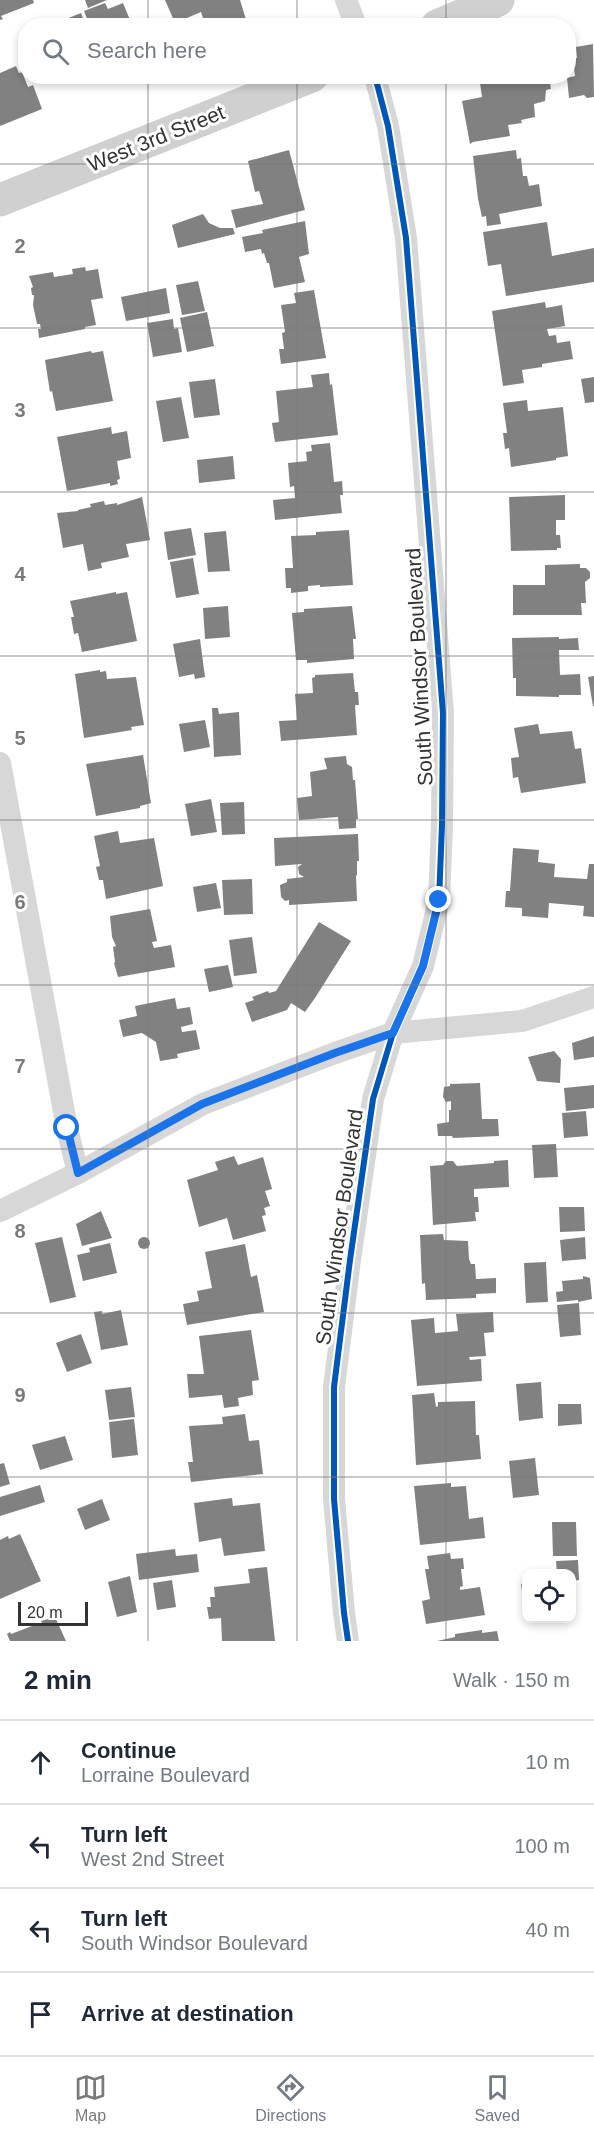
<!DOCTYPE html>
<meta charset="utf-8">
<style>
:root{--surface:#fff;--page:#f6f6f7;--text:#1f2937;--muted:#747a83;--line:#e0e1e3;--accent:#7a7a7a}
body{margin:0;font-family:Arial,sans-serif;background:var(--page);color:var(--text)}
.controls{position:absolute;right:18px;bottom:18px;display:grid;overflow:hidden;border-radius:12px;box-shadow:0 3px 9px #0003}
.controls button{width:54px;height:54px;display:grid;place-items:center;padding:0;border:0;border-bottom:2px solid var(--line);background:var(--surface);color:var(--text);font:30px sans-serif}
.scale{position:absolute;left:18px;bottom:15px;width:70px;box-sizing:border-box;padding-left:6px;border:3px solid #333;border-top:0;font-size:16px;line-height:21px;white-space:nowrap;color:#333;-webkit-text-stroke:4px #fff;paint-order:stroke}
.stop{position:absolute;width:18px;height:18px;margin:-14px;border:4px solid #1a73e8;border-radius:50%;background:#fff}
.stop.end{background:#1a73e8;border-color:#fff;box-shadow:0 2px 6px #0008}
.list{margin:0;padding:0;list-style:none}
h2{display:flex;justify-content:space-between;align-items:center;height:78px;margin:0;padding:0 24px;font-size:26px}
h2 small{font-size:20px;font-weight:400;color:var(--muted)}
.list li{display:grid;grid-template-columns:39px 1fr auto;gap:18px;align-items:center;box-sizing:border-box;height:84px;padding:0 24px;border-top:2px solid var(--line)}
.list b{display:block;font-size:22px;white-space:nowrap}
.list p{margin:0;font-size:20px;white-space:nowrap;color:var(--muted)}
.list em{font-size:20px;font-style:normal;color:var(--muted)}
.icon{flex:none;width:33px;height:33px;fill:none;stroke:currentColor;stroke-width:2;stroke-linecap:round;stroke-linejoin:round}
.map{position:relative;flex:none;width:594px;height:1641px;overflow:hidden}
.search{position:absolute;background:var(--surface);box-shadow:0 3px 9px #0003;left:18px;right:18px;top:18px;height:66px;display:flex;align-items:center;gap:15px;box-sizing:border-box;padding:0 21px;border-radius:24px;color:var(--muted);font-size:22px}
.sheet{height:414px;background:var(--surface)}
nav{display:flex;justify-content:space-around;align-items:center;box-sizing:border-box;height:84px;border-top:2px solid var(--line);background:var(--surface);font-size:16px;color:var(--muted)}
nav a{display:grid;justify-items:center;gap:3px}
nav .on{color:var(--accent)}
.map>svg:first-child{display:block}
.building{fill:#818181}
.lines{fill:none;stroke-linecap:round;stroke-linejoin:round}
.street{stroke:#d7d7d7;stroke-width:22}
.secondary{stroke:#d0d0d0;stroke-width:33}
.cycleway-casing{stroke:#fff;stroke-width:10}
.cycleway{stroke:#0057b8;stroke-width:6}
.route{stroke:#1a73e8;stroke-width:8}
.grid{fill:none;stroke:#7a7a7a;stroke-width:1.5;stroke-opacity:0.55}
.labels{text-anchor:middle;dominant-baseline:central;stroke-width:6;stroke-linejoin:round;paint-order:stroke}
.street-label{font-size:21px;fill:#333;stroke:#fff}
.grid-label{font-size:20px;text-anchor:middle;font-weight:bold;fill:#7a7a7a;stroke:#fff;stroke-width:6;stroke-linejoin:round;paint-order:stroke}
</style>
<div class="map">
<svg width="594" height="1641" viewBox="0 0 594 1641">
<rect width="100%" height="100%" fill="#fff"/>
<!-- building -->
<g class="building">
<path d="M0 0H33L34 3 1 16 3 19 0 20Z"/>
<path d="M85 0H107L88 8Z"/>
<path d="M165 0H240L248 26H195L194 22 203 18 201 12 175 23Z"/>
<path d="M105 3 108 9 123 3 130 20 118 26H90L84 11Z"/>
<path d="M81 13 86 26H51V25Z"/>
<path d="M593 44 594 97 587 98 584 95 569 98 567 78 575 76 573 59 577 58 576 47Z"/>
<path d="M16 66 19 73 22 72 28 87 33 85 42 109 0 126V73Z"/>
<path d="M498 76H531L532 78 549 77 551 89 546 90 545 101 534 104 535 117 521 120 522 123 508 125 510 136 473 142 470 144 462 101 482 97 480 83 499 80Z"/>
<path d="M289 150 305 210 236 228 231 210 263 204 259 191 255 192 248 161Z"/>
<path d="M516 150 517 159 521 158 523 176H527L529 186 539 184 542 206 499 214 501 224 487 226 486 216 482 217 478 199 473 156Z"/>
<path d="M203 214 209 223 220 228H233L235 234 178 248 172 225Z"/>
<path d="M305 221 309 254 299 257 305 282 274 288 269 263H267L264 253 262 254 261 249 245 252 242 237 263 233 262 230Z"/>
<path d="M547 222 552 256 594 248V282L506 296 501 264 488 266 483 232Z"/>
<path d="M85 267 86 271 98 269 103 298 91 300 96 325 85 327V329L39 338 38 329H41L40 324H37L33 305 34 295H32L31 288 33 287 29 276 53 272 54 277 73 274 72 269Z"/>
<path d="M198 281 205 311 182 315 176 285Z"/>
<path d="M166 288 170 313 126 321 121 297Z"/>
<path d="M314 290 326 358 281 364 279 349H284L282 333 285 332 281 305 296 303 294 293Z"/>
<path d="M545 302 546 308 562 305 565 326 547 329 549 336 556 335 557 343 570 341 573 359 542 364V367L522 370 524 383 503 386 492 311Z"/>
<path d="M207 312 214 346 187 352 180 318Z"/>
<path d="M173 319 174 329 178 328 182 352 153 357 147 323Z"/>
<path d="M91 351 92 353 103 351 113 401 56 411 52 391 50 392 45 360Z"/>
<path d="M329 373 330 385 332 384 338 435 275 442 272 423 279 422 276 391 313 387 311 375Z"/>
<path d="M594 377V402L585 403 581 379Z"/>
<path d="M215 379 220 415 194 418 189 382Z"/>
<path d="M181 397 189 438 163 442 156 401Z"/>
<path d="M527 400 528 411 563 407 568 456 556 458V460L511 467 509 448 505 449 503 433H507L503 403Z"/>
<path d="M111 427 112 434 127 431 131 458 117 461 120 479 117 480 118 484 110 486V483L67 491 57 437Z"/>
<path d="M330 443 334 482 342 481 343 495H340L342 513 275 520 273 500 295 498 294 486 290 487 288 463 307 461 306 452 312 451 311 445Z"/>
<path d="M233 456 235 479 199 483 197 460Z"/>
<path d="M565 495V520H556V535H560L561 548H557V550L511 551 509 497Z"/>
<path d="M142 497 150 540 126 544 129 557 101 563 102 568 88 571 83 544 63 548 57 513 78 511V510L91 507 90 504 104 501 105 505 117 503V505Z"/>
<path d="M191 528 196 555 168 560 164 532Z"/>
<path d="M349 530 353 585 320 587V585L308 586V591L291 593V588H286L285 568H293L291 536 316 535V532Z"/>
<path d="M226 531 230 571 208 572 204 533Z"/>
<path d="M193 558 199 594 176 598 170 562Z"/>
<path d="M580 564V568H586L590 572V578L585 582 586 603H581L582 615H513V585H545V565Z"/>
<path d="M116 592V594L127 592 137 641 82 652 78 633 74 634 71 617H74L70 601Z"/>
<path d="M228 606 230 637 205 639 203 608Z"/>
<path d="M352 606 356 639H353L354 659 307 663V660H296L292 613 304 612V609Z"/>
<path d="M559 637V639L578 638 579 650H559L560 675 580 674 581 695H559V697L516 696V678H513L512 638Z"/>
<path d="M200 639 205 677 195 679 194 674 179 677 173 644Z"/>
<path d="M100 670V672L106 671 107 679 136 677 144 725 131 727 132 730 84 738 75 674Z"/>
<path d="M353 673 355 692H358L359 705H355L357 735 281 741 279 721 297 720 295 694 313 693 312 678 315 677V675Z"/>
<path d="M594 676V706H593L588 677Z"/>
<path d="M212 708H218L219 714 239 712 241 755 214 757Z"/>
<path d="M205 720 210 747 184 752 179 724Z"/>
<path d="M538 724 540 734 572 731 575 749 581 748 586 783 521 793 518 777 513 778 511 758 519 757 514 728Z"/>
<path d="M143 755 151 803 140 806V808L96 816 86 764Z"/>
<path d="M346 756 347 764 352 767 353 780H355L358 819H356V828L339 829 338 817 299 820 297 798 312 796 310 772 327 769 324 758Z"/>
<path d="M211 799 217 832 191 836 185 804Z"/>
<path d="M244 802 245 834 222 835 220 803Z"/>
<path d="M118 831 120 843 154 838 163 886 106 899 103 880H99L96 867 100 866 94 836Z"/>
<path d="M358 834 359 861H357V875L356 876 357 901 289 905V900L285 901 281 897 280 885 287 882V879L304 877 299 874 298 867 302 864 275 866 274 838Z"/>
<path d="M513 848 539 850 538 862 555 864 554 877 587 879 589 864H594V917L583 916 584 906 549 903 548 918 522 916V908L505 907 506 891H510Z"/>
<path d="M252 879 253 914 224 915 222 880Z"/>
<path d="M216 883 221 908 197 912 193 887Z"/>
<path d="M150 909 157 941 152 942 154 948 171 945 175 967 118 977 114 963 115 962 113 947 116 946 112 937 110 916Z"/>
<path d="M319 922 351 941 315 998 305 1012 291 1003 287 1010 252 1022 245 1003 254 1000 252 997 268 991 269 993 276 991Z"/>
<path d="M252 937 257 973 234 976 229 940Z"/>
<path d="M228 965 233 987 209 992 204 969Z"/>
<path d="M175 998 177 1009 190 1007 193 1024 181 1027 182 1032 196 1030 200 1049 177 1054 178 1058 160 1061 156 1042 142 1033 123 1037 119 1020 137 1016 135 1006Z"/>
<path d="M594 1036V1057L574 1060 572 1043Z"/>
<path d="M554 1051 561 1059 560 1083 537 1081 528 1057Z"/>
<path d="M480 1083 482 1119H498L499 1136 453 1138 452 1136H438L437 1124 449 1122V1110H451V1101L446 1102 443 1097 444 1087 450 1086V1084Z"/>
<path d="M594 1085V1108L566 1111 564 1088Z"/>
<path d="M586 1111 588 1136 564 1138 562 1113Z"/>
<path d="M556 1144 558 1177 534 1178 532 1145Z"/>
<path d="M234 1156 238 1165 263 1157 272 1189 265 1191 270 1206 264 1208 266 1215 262 1216 266 1231 233 1240 227 1218 199 1227 187 1180 218 1170 215 1162Z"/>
<path d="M508 1160 509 1187 474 1189V1197H478L479 1212H475L476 1221 433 1225 430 1166 443 1165 446 1161H453L457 1166 494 1163V1161Z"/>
<path d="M559 1207H584L585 1231 560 1232Z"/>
<path d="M101 1211 112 1238 82 1246 76 1224Z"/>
<path d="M443 1234 444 1240 468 1241 469 1259 471 1264H475L476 1279 496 1278V1293L476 1294V1298L426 1300 425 1283 422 1284 420 1235Z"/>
<circle cx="144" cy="1243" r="6"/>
<path d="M62 1237 76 1297 50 1303 35 1243Z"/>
<path d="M585 1237 586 1259 562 1261 560 1240Z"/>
<path d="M110 1243 117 1273 83 1281 77 1255 90 1252 89 1248Z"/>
<path d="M245 1244 251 1277 257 1275 264 1312 187 1325 183 1304 199 1301 197 1291 212 1288 205 1252Z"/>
<path d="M546 1262 548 1302 526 1303 524 1263Z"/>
<path d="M583 1276 590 1278 592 1299 578 1302V1300L557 1302 556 1292 563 1291 562 1281 583 1279Z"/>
<path d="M579 1303 581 1335 560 1337 557 1305Z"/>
<path d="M121 1310 128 1345 101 1350 94 1312 102 1311V1314Z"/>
<path d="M493 1312 494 1332 484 1333 486 1356 469 1357 470 1360 481 1359 482 1381 417 1386 411 1320 434 1318 435 1333 458 1331 456 1314Z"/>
<path d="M251 1330 259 1380 252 1381 253 1395 238 1398 239 1406 224 1408 222 1395 189 1398 187 1374H204L199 1336Z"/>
<path d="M81 1334 92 1363 67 1372 56 1343Z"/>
<path d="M541 1382 543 1418 519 1421 516 1384Z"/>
<path d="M131 1387 135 1417 109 1420 105 1390Z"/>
<path d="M434 1393 436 1407 438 1406V1402L475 1401 476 1435H479L481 1459 416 1465 412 1395Z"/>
<path d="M558 1404H581L582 1424 558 1426Z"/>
<path d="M245 1414 249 1441 259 1440 263 1474 191 1482 188 1462H193L189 1426 223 1424 222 1417Z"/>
<path d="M134 1419 138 1455 112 1458 109 1422Z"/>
<path d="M65 1436 73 1460 40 1470 32 1445Z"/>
<path d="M535 1458 539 1495 513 1498 509 1461Z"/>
<path d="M4 1463 10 1484 0 1487V1464Z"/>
<path d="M451 1483V1487L466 1486 469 1519 483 1517 485 1538 420 1545 414 1486Z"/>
<path d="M40 1485 45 1502 0 1516V1497Z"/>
<path d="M232 1498 233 1506 260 1503 265 1551 224 1556 221 1538 199 1542 194 1503Z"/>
<path d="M102 1499 110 1520 85 1530 77 1509Z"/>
<path d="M552 1522H576L577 1556H553Z"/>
<path d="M20 1534 41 1581 0 1599V1540L8 1536 9 1539Z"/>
<path d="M175 1549 176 1556 197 1554 199 1572 139 1580 136 1554Z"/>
<path d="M450 1553 451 1559 463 1558 464 1569H461L463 1586 460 1587V1590L480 1587 485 1615 426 1624 422 1601 430 1599 425 1569H429L427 1556Z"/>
<path d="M578 1560 579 1580 572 1581V1574H557L556 1561Z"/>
<path d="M267 1567 275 1641H222L221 1618 209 1619 207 1607H211L210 1597H215L214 1587 250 1583 248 1569Z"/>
<path d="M130 1576 137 1612 117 1617 108 1582Z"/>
<path d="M172 1580 176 1607 157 1610 153 1583Z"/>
<path d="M526 1583V1612H525L521 1584Z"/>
<path d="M55 1617 66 1641H10L7 1634 10 1632 11 1634 32 1626 31 1624 36 1623 37 1625 42 1623 41 1621Z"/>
<path d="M482 1630V1633L497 1631 499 1641H437L455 1637V1634Z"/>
</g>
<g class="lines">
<!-- street -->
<g class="street">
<path d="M346 0 356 26"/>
<path d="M0 763 67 1128 78 1173"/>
<path d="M0 1211 78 1173 203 1104 335 1053 393 1033 522 1021 594 997"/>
<path d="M348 1641 344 1613 334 1499V1387L350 1260 373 1099 393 1033 423 966 439 900 442 825 443 713 406 238 388 126 375 76"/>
</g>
<!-- secondary -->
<g class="secondary">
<path d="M437 26 498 0"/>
<path d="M0 200 312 76"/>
</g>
<defs>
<path id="cycleway" d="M348 1641 344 1613 334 1499V1387L350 1260 373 1099 393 1033 423 966 439 900 442 825 443 713 406 238 388 126 375 76"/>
</defs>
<!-- cycleway casing -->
<use href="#cycleway" class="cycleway-casing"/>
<!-- cycleway -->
<use href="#cycleway" class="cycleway"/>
</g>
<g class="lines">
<!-- route -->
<path class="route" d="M67 1128 78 1173 202 1104 335 1053 393 1033 423 966 439 900"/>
</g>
<!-- grid -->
<path class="grid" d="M148 0V26M297 0V26M446 0V26M148 76V1641M297 76V1641M446 76V1641M0 164H594M0 328H594M0 492H594M0 656H594M0 820H594M0 985H594M0 1149H594M0 1313H594M0 1477H594"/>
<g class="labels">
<!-- street labels -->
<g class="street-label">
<text transform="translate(156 138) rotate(-22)">West 3rd Street</text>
<text transform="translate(419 667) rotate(-93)">South Windsor Boulevard</text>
<text transform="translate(339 1227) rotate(-82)">South Windsor Boulevard</text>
</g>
</g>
<g class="grid-label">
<text x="20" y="253">2</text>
<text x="20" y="417">3</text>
<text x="20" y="581">4</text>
<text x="20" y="745">5</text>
<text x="20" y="909">6</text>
<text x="20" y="1073">7</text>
<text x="20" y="1238">8</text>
<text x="20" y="1402">9</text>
</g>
</svg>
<div class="controls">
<button><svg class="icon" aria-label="locate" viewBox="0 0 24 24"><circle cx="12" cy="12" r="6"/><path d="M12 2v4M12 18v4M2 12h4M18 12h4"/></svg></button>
</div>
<div class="scale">20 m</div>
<div class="stop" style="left:67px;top:1128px"></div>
<div class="stop end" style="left:439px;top:900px"></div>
<div class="search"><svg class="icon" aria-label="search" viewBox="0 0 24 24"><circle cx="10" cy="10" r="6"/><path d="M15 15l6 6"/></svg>Search here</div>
</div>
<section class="sheet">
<h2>2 min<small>Walk · 150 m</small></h2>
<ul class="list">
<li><svg class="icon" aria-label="ahead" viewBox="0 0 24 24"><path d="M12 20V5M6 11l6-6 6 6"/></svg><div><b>Continue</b><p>Lorraine Boulevard</p></div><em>10 m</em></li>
<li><svg class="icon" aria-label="left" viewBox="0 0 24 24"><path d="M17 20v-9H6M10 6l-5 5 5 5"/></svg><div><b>Turn left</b><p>West 2nd Street</p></div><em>100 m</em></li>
<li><svg class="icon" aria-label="left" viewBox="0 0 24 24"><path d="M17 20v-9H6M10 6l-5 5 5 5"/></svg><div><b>Turn left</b><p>South Windsor Boulevard</p></div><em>40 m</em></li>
<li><svg class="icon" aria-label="arrive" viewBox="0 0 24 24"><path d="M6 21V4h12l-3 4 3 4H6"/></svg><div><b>Arrive at destination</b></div></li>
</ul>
</section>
<nav>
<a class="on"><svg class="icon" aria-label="map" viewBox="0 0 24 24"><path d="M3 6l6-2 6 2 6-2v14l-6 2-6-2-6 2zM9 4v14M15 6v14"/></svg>Map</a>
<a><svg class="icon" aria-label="directions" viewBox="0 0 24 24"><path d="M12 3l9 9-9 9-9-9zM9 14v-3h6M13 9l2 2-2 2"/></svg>Directions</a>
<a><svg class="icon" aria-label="saved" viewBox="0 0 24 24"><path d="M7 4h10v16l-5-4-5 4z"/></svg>Saved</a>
</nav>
